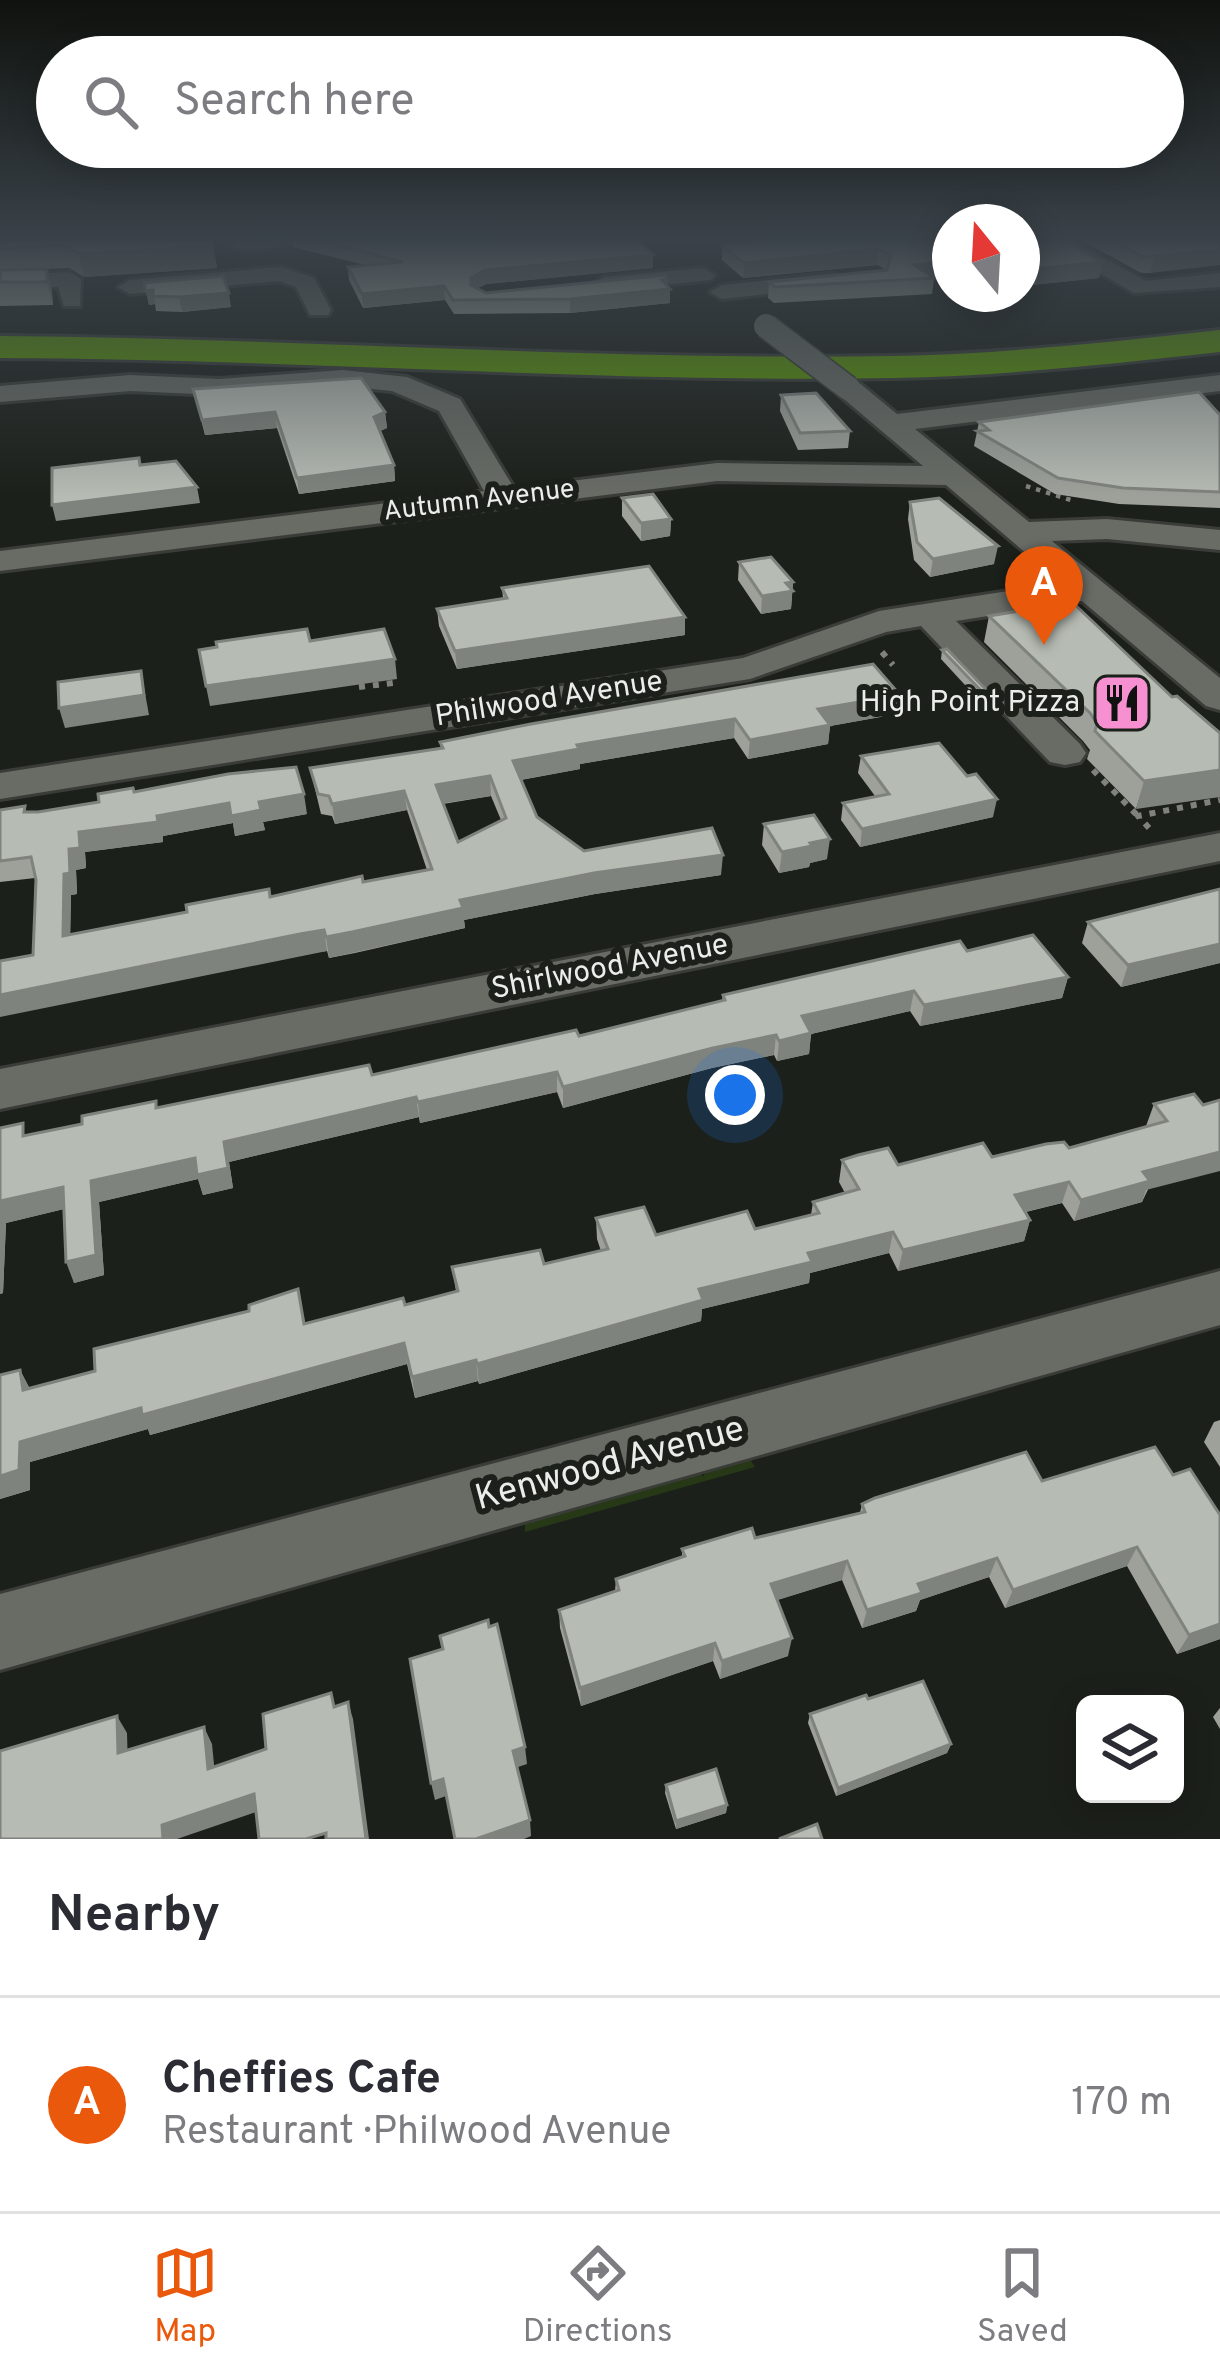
<!DOCTYPE html>
<meta charset="utf-8">
<style>
:root{--surface:#fff;--page:#f2f2f3;--text:#2b2b33;--muted:#7c7c81;--line:#e1e1e2;--accent:#ea580c}
body{margin:0;font-family:Overpass,sans-serif;background:var(--page);color:var(--text)}
.controls{position:absolute;right:36px;bottom:36px;display:grid;overflow:hidden;border-radius:18px;box-shadow:0 6px 30px #0003}
.controls button{width:108px;height:108px;display:grid;place-items:center;padding:0;border:0;border-bottom:3px solid var(--line);background:var(--surface);color:var(--text);font:60px sans-serif}
.compass{position:absolute;left:932px;top:204px;width:108px;height:108px;border-radius:50%;background:var(--surface);box-shadow:0 6px 30px #0003;rotate:342deg}
.you{position:absolute;left:735px;top:1095px;width:42px;height:42px;margin:-30px;border:9px solid #fff;border-radius:50%;background:#1a73e8;box-shadow:0 0 0 18px #1a73e833}
.badge{display:grid;place-items:center;width:78px;height:78px;border-radius:50%;background:var(--accent);color:#fff;font-size:39px;font-weight:700}
.pin{position:absolute;translate:-50% -99px;filter:drop-shadow(0 3px 6px #0008)}
.pin::after{content:'';position:absolute;top:63px;width:42px;height:36px;background:inherit;clip-path:polygon(0 0,100% 0,50% 100%)}
.list{margin:0;padding:0;list-style:none}
h2{display:flex;justify-content:space-between;align-items:center;height:156px;margin:0;padding:0 48px;font-size:51px}
h2 small{font-size:39px;font-weight:400;color:var(--muted)}
.list li{display:grid;grid-template-columns:78px 1fr auto;gap:36px;align-items:center;box-sizing:border-box;height:216px;padding:0 48px;border-top:3px solid var(--line)}
.list b{display:block;font-size:45px;white-space:nowrap}
.list p{margin:0;font-size:39px;white-space:nowrap;color:var(--muted)}
.list em{font-size:39px;font-style:normal;color:var(--muted)}
.icon{flex:none;width:66px;height:66px;fill:none;stroke:currentColor;stroke-width:2;stroke-linecap:round;stroke-linejoin:round}
.map{position:relative;flex:none;width:1220px;height:1839px;overflow:hidden}
.search{position:absolute;background:var(--surface);box-shadow:0 6px 30px #0003;left:36px;right:36px;top:36px;height:132px;display:flex;align-items:center;gap:30px;box-sizing:border-box;padding:0 42px;border-radius:66px;color:var(--muted);font-size:45px}
.sheet{height:372px;background:var(--surface)}
nav{display:flex;justify-content:space-around;align-items:center;box-sizing:border-box;height:168px;border-top:3px solid var(--line);background:var(--surface);font-size:33px;color:var(--muted)}
nav a{display:grid;justify-items:center;gap:6px}
nav .on{color:var(--accent)}
.map>svg:first-child{display:block}
.green{fill:#263816}
.lines{fill:none;stroke-linecap:round;stroke-linejoin:round}
.minor-casing{stroke:#393c37;stroke-width:6}
.highway-casing{stroke:#393c37;stroke-width:6}
.path-far1{stroke:#7f827d;stroke-width:4.5;stroke-dasharray:4.5 6;stroke-linecap:butt}
.path{stroke:#7f827d;stroke-width:6;stroke-dasharray:6 8;stroke-linecap:butt}
.minor{fill:#686c65;fill-rule:evenodd}
.highway{fill:#5a9605;fill-rule:evenodd}
.minor-bridge-casing{stroke:#393c37;stroke-width:27;stroke-linecap:butt}
.minor-bridge{stroke:#686c65;stroke-width:24}
.wall{fill:#9da19a;fill-rule:evenodd}
.shaded-wall{fill:#7f837d}
.building{fill:#b6bbb3;stroke:#7f837d;stroke-width:3;fill-rule:evenodd}
.labels{text-anchor:middle;dominant-baseline:central;stroke-width:12;stroke-linejoin:round;paint-order:stroke}
.far-street-label{font-size:27px;fill:#eaede9;stroke:#1c201a}
.street-label{font-size:30px;fill:#eaede9;stroke:#1c201a}
.poi-label{font-size:30px;fill:#eaede9;stroke:#1c201a;text-anchor:end}
.near-street-label{font-size:36px;fill:#eaede9;stroke:#1c201a}
</style>
<div class="map">
<svg width="1220" height="1839" viewBox="0 0 1220 1839">
<rect width="100%" height="100%" fill="#1c201a"/>
<!-- green -->
<path class="green" d="M749 1458 755 1467 525 1532V1520L700 1472 703 1477 706 1471Z"/>
<g class="lines">
<defs>
<g id="minor">
<path d="M234 239H297C283 250 252 251 234 248Z"/>
<path d="M1042 239H1069L1146 281 1220 273V287L1134 293Z"/>
<path d="M281 267 314 278 331 310 328 315H310L296 287 279 281 130 294 118 287 130 280Z"/>
<path d="M703 268 715 275 711 280 604 291 592 284 604 277Z"/>
<path d="M69 272 81 279 80 306H64L58 287 0 290V276Z"/>
<path d="M831 274 839 276V286L722 299 710 292 722 285Z"/>
<path d="M343 370 407 377 460 399 514 488 717 463 923 466 838 394 834 388 848 380 858 382 897 414 1220 375V391L915 429 1029 522 1107 519 1220 530V550L1107 539 1052 541 1220 678V710L1206 706 1082 601 956 621 1080 744 1086 753 1080 762 1065 765 1050 762 921 626 886 632 750 679 0 799V773L743 658 879 611 1061 583 946 485 717 481 0 571V551L484 491 439 411 392 391 343 386 219 395 130 391 0 402V386L130 375 219 379Z"/>
<path d="M1220 833V861L0 1109V1069Z"/>
<path d="M1220 1271V1325L0 1670V1594Z"/>
</g>
<path id="highway" d="M1220 330V352C1111 364 1002 376 893 378 595 383 298 359 0 358V336C298 338 595 361 893 356 1002 354 1111 342 1220 330Z"/>
</defs>
<!-- minor casing -->
<use href="#minor" class="minor-casing"/>
<!-- highway casing -->
<use href="#highway" class="highway-casing"/>
<!-- path-far1 -->
<path class="path-far1" d="M1026 486 1074 501"/>
<!-- path -->
<g class="path">
<path d="M882 652 893 665"/>
<path d="M359 687 393 683"/>
<path d="M1093 770 1138 816"/>
<path d="M1149 828 1138 816 1220 800"/>
</g>
<!-- minor -->
<use href="#minor" class="minor"/>
<!-- highway -->
<use href="#highway" class="highway"/>
<defs>
<path id="minor-bridge" d="M766 326 848 388"/>
</defs>
<!-- minor-bridge casing -->
<use href="#minor-bridge" class="minor-bridge-casing"/>
<!-- minor-bridge -->
<use href="#minor-bridge" class="minor-bridge"/>
</g>
<!-- wall -->
<g class="wall">
<path d="M0 239 213 246 217 268 84 277 69 268 47 269 52 292 53 305 0 306Z"/>
<path d="M291 239H636L653 268 486 284 477 288 486 293 667 286 670 289V303L570 313 454 314 445 300 363 308 349 280 348 267 365 265 293 247Z"/>
<path d="M950 239 934 279 932 294 774 303 768 298 769 282 887 270 877 265 743 278 722 260V245Z"/>
<path d="M1022 239 1102 262 1099 278 1031 285 1022 280Z"/>
<path d="M1079 239H1220L1150 273H1141Z"/>
<path d="M144 283 231 307 182 312 156 311 155 304 149 305Z"/>
<path d="M193 389 385 412 387 428 380 431 394 465 395 481 299 494 277 428 205 435Z"/>
<path d="M781 395 850 431 848 448 798 450 780 411Z"/>
<path d="M1220 415V508L1119 504 1055 494 974 446 979 422Z"/>
<path d="M622 498 671 519 670 536 641 541 622 516Z"/>
<path d="M910 502 994 564 930 577 914 560 908 519Z"/>
<path d="M739 562 793 582 791 609 761 614 738 580Z"/>
<path d="M502 588 685 635 457 669 439 626 437 609 503 598Z"/>
<path d="M989 616 1172 697 1136 809 1087 759 1090 750 1083 741 984 642Z"/>
<path d="M942 650 997 701 995 710 989 711 941 659Z"/>
<path d="M900 695 897 714 830 726 828 744 748 759 734 738 580 764V769L521 780 537 817 584 851 721 875 595 894 464 920 465 928 355 953 329 958 327 951 304 954 33 955 35 878 0 882V810L38 812 99 802 135 792 307 814 263 822 265 830 235 836 233 823 163 836V842L85 852 86 868 76 870 77 894 71 895 70 934 427 870 407 810 335 824 332 816 321 814 310 768 441 749 440 742ZM491 796 501 820 458 842 443 804Z"/>
<path d="M861 756 993 817 860 847 841 820 843 803 875 796 858 773Z"/>
<path d="M764 824 827 859 810 863 809 867 779 873 762 845Z"/>
<path d="M1220 889V963L1121 987 1082 943 1088 922Z"/>
<path d="M967 951 1068 977 1062 998 920 1026 910 1011 811 1034 809 1054 777 1061 774 1055 712 1068 563 1108 557 1092 420 1123 419 1117 229 1162 233 1188 203 1195 198 1179 99 1202 104 1275 74 1283 64 1209 6 1223 3 1293 0 1294V1128L28 1135 158 1108 372 1075 579 1036 722 1000 723 995Z"/>
<path d="M1194 1094 1142 1202 1074 1221 1062 1203 1026 1212 1030 1220 1024 1241 898 1271 889 1253 810 1273 809 1283 702 1309 701 1321 479 1384 478 1381 415 1398 407 1364 150 1435 148 1429 30 1462V1490L0 1499V1375L20 1370 30 1389 95 1371 249 1311 298 1289 305 1323 405 1305 456 1291 452 1267 544 1264 601 1251 597 1239 596 1218 656 1235 755 1229 811 1215 813 1202 845 1193 839 1182 842 1160 898 1165 992 1157 1069 1148 1146 1126 1154 1104Z"/>
<path d="M1220 1420V1467L1204 1442 1214 1422Z"/>
<path d="M1173 1475 1220 1515V1639L1177 1654 1127 1566 1005 1608 989 1577 920 1600 916 1611 862 1628 842 1580 777 1600 788 1656 720 1679 713 1661 581 1706 560 1628 559 1610 615 1591 616 1579 682 1557V1549L755 1538 860 1513 862 1504 1042 1481Z"/>
<path d="M868 1699 951 1744 947 1753 836 1796 808 1723 810 1714Z"/>
<path d="M1220 1708V1729L1213 1717Z"/>
<path d="M666 1785 727 1805 726 1813 676 1829 665 1793Z"/>
</g>
<!-- shaded-wall -->
<g class="shaded-wall">
<path d="M213 246 217 268 84 277 79 254Z"/>
<path d="M878 249 877 265 743 278 744 263Z"/>
<path d="M1220 250V265L1150 273 1154 257Z"/>
<path d="M653 255V268L486 284 472 291 471 278 485 270Z"/>
<path d="M950 262V277L934 279 914 265Z"/>
<path d="M1102 262 1099 278 1031 285 1034 269Z"/>
<path d="M47 269 52 292 53 305 47 282Z"/>
<path d="M667 280V289H670V303L570 313V299Z"/>
<path d="M444 286 445 300 363 308 362 294Z"/>
<path d="M153 290 155 304 149 305 146 291Z"/>
<path d="M229 293 231 307 182 312 179 297Z"/>
<path d="M275 412 277 428 205 435 202 420Z"/>
<path d="M385 412 387 428 376 433 374 417Z"/>
<path d="M394 465 395 481 299 494 297 478Z"/>
<path d="M197 487 200 503 56 521 52 505Z"/>
<path d="M671 519 670 536 641 541V523Z"/>
<path d="M998 546 994 564 930 577 933 559Z"/>
<path d="M793 582 791 609 761 614 762 596 786 583Z"/>
<path d="M685 617V635L457 669 455 651Z"/>
<path d="M395 659 397 679 210 706 206 686Z"/>
<path d="M141 671 149 715 65 728 59 708Z"/>
<path d="M900 695 897 714 830 726 828 744 748 759 750 740 818 709Z"/>
<path d="M997 701 995 710 989 711 992 702Z"/>
<path d="M735 719 734 738 580 764V769L514 781 513 761 577 745Z"/>
<path d="M1220 770V797L1136 809 1144 781Z"/>
<path d="M490 776 491 796 438 804 436 785Z"/>
<path d="M404 791 407 810 335 824 332 804Z"/>
<path d="M304 794 307 814 263 822 265 830 235 836 233 823 163 836V842L85 852 86 868 76 870 77 894 71 895 70 956 63 936 64 874 69 849 79 832 229 803 259 802Z"/>
<path d="M997 799 993 817 860 847 862 829Z"/>
<path d="M830 839 827 859 810 863 809 867 779 873 782 852Z"/>
<path d="M723 855 721 875 595 894 464 920 465 928 329 958 326 937 460 900 594 873Z"/>
<path d="M324 930 327 951 0 1017V995Z"/>
<path d="M1220 944V963L1121 987 1128 965Z"/>
<path d="M1068 977 1062 998 920 1026 924 1005Z"/>
<path d="M914 991 910 1011 811 1034 809 1054 777 1061 779 1041 802 1016Z"/>
<path d="M776 1035 774 1055 712 1068 563 1108V1087L713 1048Z"/>
<path d="M557 1072V1092L420 1123 418 1102Z"/>
<path d="M416 1097 419 1117 229 1162 233 1188 203 1195 198 1179 99 1202 104 1275 74 1283 66 1262 91 1181 224 1142Z"/>
<path d="M1220 1152V1171L1146 1190 1142 1202 1074 1221 1081 1200 1143 1172Z"/>
<path d="M1069 1182 1062 1203 1008 1216 1015 1195Z"/>
<path d="M63 1187 72 1207 6 1223 3 1293 0 1294V1201Z"/>
<path d="M1030 1220 1024 1241 898 1271 903 1250Z"/>
<path d="M893 1232 889 1253 810 1273 809 1283 702 1309 701 1321 479 1384 477 1364 808 1253Z"/>
<path d="M404 1343 407 1364 150 1435 148 1429 30 1462V1490L0 1499V1476L20 1442 141 1408Z"/>
<path d="M476 1360 478 1381 415 1398 412 1377Z"/>
<path d="M20 1370 30 1390H23Z"/>
<path d="M1137 1547 1127 1566 1005 1608 1013 1590Z"/>
<path d="M997 1558 989 1577 920 1600 916 1611 862 1628 867 1610 918 1584Z"/>
<path d="M847 1561 842 1580 768 1603 771 1584Z"/>
<path d="M1220 1624V1639L1177 1654 1189 1635Z"/>
<path d="M792 1638 788 1656 720 1679 722 1661Z"/>
<path d="M715 1643 713 1661 581 1706 580 1688Z"/>
<path d="M348 1702 353 1719 369 1839H366Z"/>
<path d="M117 1716 127 1733 128 1770 118 1753Z"/>
<path d="M204 1727 212 1744 216 1785 208 1769Z"/>
<path d="M951 1744 947 1753 836 1796 838 1788Z"/>
<path d="M525 1747 527 1764 515 1768 513 1751Z"/>
<path d="M443 1779 446 1796 435 1800 431 1783Z"/>
<path d="M254 1794 262 1810 177 1839H163L162 1825Z"/>
<path d="M727 1805 726 1813 676 1829V1821Z"/>
<path d="M530 1820 531 1836 524 1839H476Z"/>
</g>
<!-- building -->
<g class="building">
<path d="M0 239H210L213 246 79 254 63 245 0 249Z"/>
<path d="M311 239H636L653 255 485 270 471 278V285L486 293 666 275 667 280H662L670 289 570 299 453 300 444 286 362 294 348 267 403 262Z"/>
<path d="M783 239H950V262L914 265 934 278 775 287 769 282 887 270 891 255 878 249 744 263 722 245Z"/>
<path d="M1022 239H1062L1102 262 1034 269 1022 262Z"/>
<path d="M1110 239H1220V250L1144 257Z"/>
<path d="M47 269V282H0V270Z"/>
<path d="M223 276 229 293 179 297 153 296V290L146 291 144 283Z"/>
<path d="M361 378 385 412 374 417 394 465 297 478 275 412 202 420 193 389Z"/>
<path d="M1199 392 1220 415V492L1123 488 1058 478 977 431 989 430 979 422Z"/>
<path d="M816 393 850 431 800 433 781 395Z"/>
<path d="M139 458 140 465 176 461 197 487 52 505V468Z"/>
<path d="M653 494 671 519 641 523 622 498Z"/>
<path d="M939 498 998 546 933 559 917 542 910 502Z"/>
<path d="M771 557 793 582 786 583 793 591 762 596 739 562Z"/>
<path d="M649 566 685 617 455 651 437 609 507 598 502 588Z"/>
<path d="M1072 602 1172 697 1177 696 1220 733V770L1144 781 1095 731 1097 723 1090 713 989 616Z"/>
<path d="M307 629 310 641 384 629 395 659 206 686 199 650 217 647 216 642Z"/>
<path d="M947 649 997 701 992 702 942 650Z"/>
<path d="M873 664 900 695 818 709 830 725 750 740 735 719 577 745 579 749 513 761 537 817 584 851 712 828 723 855 594 873 460 900 463 908 352 932 326 937 324 930 300 934 0 995V961L33 955 36 880 31 857 0 861V810L25 806 24 812H38L99 802 98 794 133 788 134 792 228 774 296 767 304 794 259 802 261 810 231 816 229 803 157 816 158 822 79 832 80 848 69 849 70 873 64 874 63 936 187 912 186 905 269 889 270 897 362 876 363 882 432 869 404 791 332 804 329 796 318 794 310 768 443 748 440 742 531 724ZM490 776 506 818 458 842 436 785Z"/>
<path d="M141 671 144 695 59 708 58 682Z"/>
<path d="M939 743 967 776 976 774 997 799 862 829 843 803 889 794 861 756Z"/>
<path d="M814 815 830 839 810 843 812 846 782 852 764 824Z"/>
<path d="M1220 889V944L1128 965 1088 922Z"/>
<path d="M1033 935 1068 977 924 1005 914 991 802 1016 811 1033 779 1041 776 1035 713 1048 563 1087 557 1072 418 1102 416 1097 224 1142 228 1168 197 1175 195 1158 91 1181 96 1255 66 1262 63 1187 0 1201V1128L23 1123V1136L82 1124V1116L156 1101V1108L369 1065 372 1075 576 1030 579 1036 725 1000 723 995 960 941 967 951Z"/>
<path d="M1194 1094 1203 1105 1220 1100V1152L1143 1172 1150 1181 1081 1200 1069 1182 1015 1195 1030 1220 903 1250 893 1232 808 1253 812 1262 699 1289 703 1300 477 1364 476 1360 412 1377 404 1343 142 1415 141 1408 20 1442 19 1470 0 1476V1375L20 1370 23 1390 95 1371 94 1349 249 1311V1305L298 1289 304 1324 403 1298 405 1305 458 1291 452 1267 540 1250 544 1264 608 1249 596 1218 644 1207 656 1235 747 1211 755 1229 819 1213 813 1202 859 1189 842 1160 858 1155 888 1148 898 1165 983 1143 992 1157 1046 1144 1064 1142 1069 1148 1167 1121 1154 1104Z"/>
<path d="M1155 1447 1173 1475 1190 1469 1220 1515V1624L1189 1635 1137 1547 1013 1590 997 1558 918 1584 922 1593 867 1610 847 1561 771 1584 792 1638 722 1661 715 1643 580 1688 559 1610 619 1590 616 1579 685 1556 682 1549 752 1528 755 1538 865 1512 862 1504 875 1498 1026 1452 1042 1481Z"/>
<path d="M488 1620 489 1627 497 1624 525 1747 513 1751 530 1820 476 1839H455L443 1779 431 1783 410 1659 443 1649 440 1636Z"/>
<path d="M923 1681 951 1744 838 1788 810 1714 866 1695 868 1699Z"/>
<path d="M331 1693 334 1707 348 1702 366 1839H326V1833L306 1839H259L254 1794 162 1825 163 1839H0V1751L117 1716 118 1753 204 1727 208 1769 266 1749 263 1714Z"/>
<path d="M716 1769 727 1805 676 1821 666 1785Z"/>
<path d="M817 1824 822 1839H779Z"/>
</g>
<!-- sky -->
<linearGradient id="sky" x2="0" y2="1"><stop stop-color="#0f120e"/><stop offset="0.48" stop-color="#3a4249"/><stop offset="1" stop-color="#3a4249" stop-opacity="0"/></linearGradient>
<rect width="1220" height="497" fill="url(#sky)"/>
<!-- icons -->
<defs>
<symbol id="restaurant-square" viewBox="-11 -11 22 22"><rect x="-9" y="-9" width="18" height="18" rx="4" fill="#f690d1" stroke="#1c201a"/><path d="M-5-6h1v4h1v-4h1v4h1v-4h1v5L-1.5 .5V6h-2V.5L-5-1ZM5-6V6H3V1.5H1.5Q1.5-4 5-6Z" fill="#111"/></symbol>
</defs>
<g fill-rule="evenodd">
<use href="#restaurant-square" x="1089" y="670" width="66" height="66"/>
</g>
<g class="labels">
<!-- far-street labels -->
<g class="far-street-label">
<text transform="translate(479 501) rotate(-7)">Autumn Avenue</text>
</g>
<!-- street labels -->
<g class="street-label">
<text transform="translate(549 700) rotate(-9)">Philwood Avenue</text>
<text transform="translate(610 968) rotate(-11)">Shirlwood Avenue</text>
</g>
<!-- poi labels -->
<g class="poi-label">
<text x="1080" y="703">High Point Pizza</text>
</g>
<!-- near-street labels -->
<g class="near-street-label">
<text transform="translate(610 1465) rotate(-15)">Kenwood Avenue</text>
</g>
</g>
</svg>
<div class="controls">
<button><svg class="icon" aria-label="layers" viewBox="0 0 24 24"><path d="M12 4l9 5-9 5-9-5zM3 14l9 5 9-5"/></svg></button>
</div>
<svg class="compass" viewBox="-18 -18 36 36"><path d="M0-13l5 13h-10z" fill="#e53935"/><path d="M0 13l5-13h-10z" fill="#7c7c81"/></svg>
<div class="you"></div>
<div class="pin badge" style="left:1044px;top:645px">A</div>
<div class="search"><svg class="icon" aria-label="search" viewBox="0 0 24 24"><circle cx="10" cy="10" r="6"/><path d="M15 15l6 6"/></svg>Search here</div>
</div>
<section class="sheet">
<h2>Nearby<small></small></h2>
<ul class="list">
<li><span class="badge">A</span><div><b>Cheffies Cafe</b><p>Restaurant · Philwood Avenue</p></div><em>170 m</em></li>
</ul>
</section>
<nav>
<a class="on"><svg class="icon" aria-label="map" viewBox="0 0 24 24"><path d="M3 6l6-2 6 2 6-2v14l-6 2-6-2-6 2zM9 4v14M15 6v14"/></svg>Map</a>
<a><svg class="icon" aria-label="directions" viewBox="0 0 24 24"><path d="M12 3l9 9-9 9-9-9zM9 14v-3h6M13 9l2 2-2 2"/></svg>Directions</a>
<a><svg class="icon" aria-label="saved" viewBox="0 0 24 24"><path d="M7 4h10v16l-5-4-5 4z"/></svg>Saved</a>
</nav>
